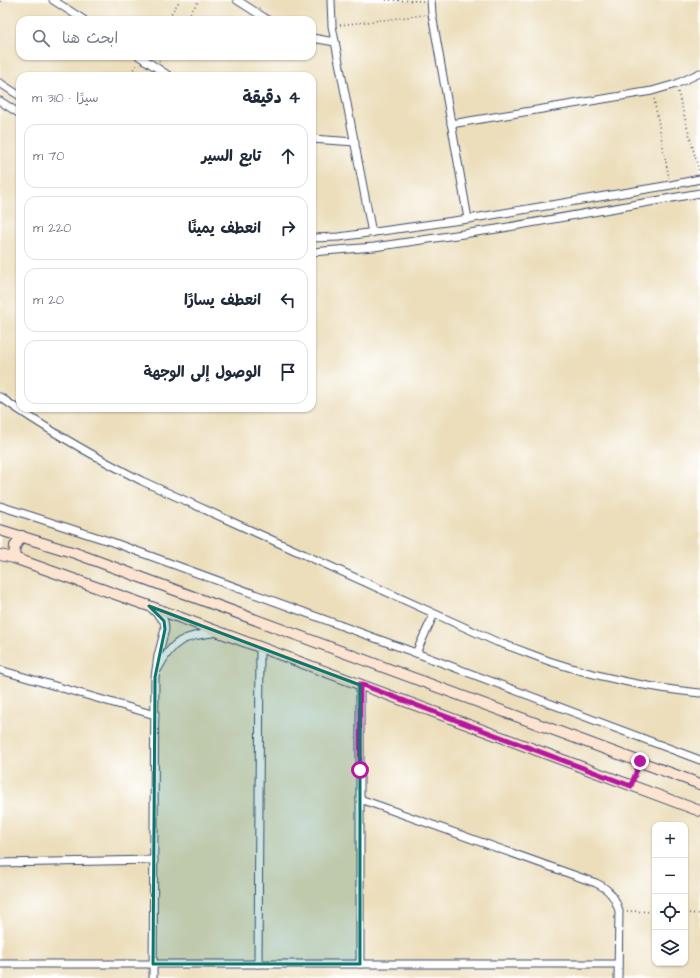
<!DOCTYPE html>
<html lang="ar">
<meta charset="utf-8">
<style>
:root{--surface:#fff;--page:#f6f6f7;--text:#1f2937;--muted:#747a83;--line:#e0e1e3}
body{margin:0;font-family:"Architects Daughter","Playpen Sans Arabic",sans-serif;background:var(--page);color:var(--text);direction:rtl}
.controls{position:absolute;right:12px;bottom:12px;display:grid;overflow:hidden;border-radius:8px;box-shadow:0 1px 3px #0004}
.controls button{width:36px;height:36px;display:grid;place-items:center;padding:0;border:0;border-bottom:1px solid var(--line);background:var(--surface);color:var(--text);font:20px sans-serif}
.stop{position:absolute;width:12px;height:12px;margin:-9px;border:3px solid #b5179e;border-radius:50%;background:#fff}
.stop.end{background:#b5179e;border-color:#fff;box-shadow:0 1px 4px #0008}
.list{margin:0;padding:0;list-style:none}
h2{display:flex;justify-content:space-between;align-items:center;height:52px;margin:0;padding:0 16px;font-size:17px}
h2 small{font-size:13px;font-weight:400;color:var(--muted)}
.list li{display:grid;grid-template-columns:26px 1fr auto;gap:12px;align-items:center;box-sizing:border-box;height:64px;margin:0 8px 8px;padding:0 8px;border:1px solid var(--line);border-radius:12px}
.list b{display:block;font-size:15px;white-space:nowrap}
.list em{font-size:13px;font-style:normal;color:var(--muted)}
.icon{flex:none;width:22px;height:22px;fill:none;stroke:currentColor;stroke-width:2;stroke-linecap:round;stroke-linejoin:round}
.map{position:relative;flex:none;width:700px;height:978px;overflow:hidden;direction:ltr}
.search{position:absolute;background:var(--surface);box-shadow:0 1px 3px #0004;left:16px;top:16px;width:300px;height:44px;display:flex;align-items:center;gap:10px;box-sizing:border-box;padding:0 14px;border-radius:12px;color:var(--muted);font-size:15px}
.panel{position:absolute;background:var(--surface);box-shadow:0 1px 3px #0004;left:16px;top:72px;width:300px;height:340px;border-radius:12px;direction:rtl}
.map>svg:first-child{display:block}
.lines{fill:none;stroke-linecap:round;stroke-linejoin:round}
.street-casing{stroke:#3a496c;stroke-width:9}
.secondary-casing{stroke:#3a496c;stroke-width:12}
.path{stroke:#3a496c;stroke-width:1.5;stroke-dasharray:1 3;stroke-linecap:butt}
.street{stroke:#fff;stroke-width:7}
.secondary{stroke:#fde4d0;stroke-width:10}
.route{stroke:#b5179e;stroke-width:5}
.marked{fill:#0f766e;fill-opacity:0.2;stroke:#0f766e;stroke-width:3;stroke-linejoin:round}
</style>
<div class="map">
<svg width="700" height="978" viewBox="0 0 700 978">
<rect width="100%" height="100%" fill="#fff"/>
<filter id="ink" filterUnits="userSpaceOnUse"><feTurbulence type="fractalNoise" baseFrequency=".025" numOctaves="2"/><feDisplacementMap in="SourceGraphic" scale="8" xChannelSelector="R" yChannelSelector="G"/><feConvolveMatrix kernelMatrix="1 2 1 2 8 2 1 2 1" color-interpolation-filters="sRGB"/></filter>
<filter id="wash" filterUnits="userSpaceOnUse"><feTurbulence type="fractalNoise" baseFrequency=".012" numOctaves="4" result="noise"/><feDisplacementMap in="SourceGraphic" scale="16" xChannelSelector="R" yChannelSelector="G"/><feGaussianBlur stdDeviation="0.9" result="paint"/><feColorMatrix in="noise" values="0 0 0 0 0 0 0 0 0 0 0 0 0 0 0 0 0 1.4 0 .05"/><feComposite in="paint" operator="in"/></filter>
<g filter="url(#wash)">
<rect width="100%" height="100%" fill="#ecdebb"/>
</g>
<g filter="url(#ink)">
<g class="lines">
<defs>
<g id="street">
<path d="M53 0 84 20"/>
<path d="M237 0 268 20"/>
<path d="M331 0 332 26 372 233"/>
<path d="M431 0 432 14 468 219"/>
<path d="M312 38 335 42"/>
<path d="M139 56 169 76"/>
<path d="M0 83 20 96"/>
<path d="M0 101 20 114"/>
<path d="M451 124 652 91 676 84 700 73"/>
<path d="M312 139 355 142"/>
<path d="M312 238 339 237 468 219 671 185 700 179"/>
<path d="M312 252 374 247 497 229 700 193"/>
<path d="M0 397C46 429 93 456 142 481L497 642C515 648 532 655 549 661 598 677 649 688 700 693"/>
<path d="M0 506 112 542 416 653 700 760"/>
<path d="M153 610 164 621 165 629 158 656 155 677 153 978"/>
<path d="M416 653 434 614"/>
<path d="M158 669C174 637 185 637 218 632"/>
<path d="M0 670 155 715"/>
<path d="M360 685V964"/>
<path d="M360 799 596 883C609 889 615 897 619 911L618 978"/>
<path d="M0 863 154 860"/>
<path d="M0 964H618"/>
<path d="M258 964 260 648"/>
</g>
<g id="secondary">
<path d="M0 530 75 553 700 784"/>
<path d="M0 555 14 558 149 606 700 811"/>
<path d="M14 558 15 546 22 536"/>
</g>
</defs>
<!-- street casing -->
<use href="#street" class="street-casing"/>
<!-- secondary casing -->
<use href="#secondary" class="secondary-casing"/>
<!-- path -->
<g class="path">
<path d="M386 0 424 1"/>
<path d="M0 2 2 0"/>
<path d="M167 20 180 0"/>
<path d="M186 20 199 0"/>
<path d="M340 25 424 15"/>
<path d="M159 61 163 56"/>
<path d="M129 76 137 64"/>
<path d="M678 92 699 171"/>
<path d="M654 99 669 178"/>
<path d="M627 911 655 912"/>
<path d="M685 913 700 914"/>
</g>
<!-- street -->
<use href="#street" class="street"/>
<!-- secondary -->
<use href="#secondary" class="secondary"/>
</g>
</g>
<g class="lines" filter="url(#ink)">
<!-- route -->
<path class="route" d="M360 770V684L631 786 640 761"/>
</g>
<!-- marked area -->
<path class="marked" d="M149 606 360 685V964H153L155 677 165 629 164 621Z"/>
</svg>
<div class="controls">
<button>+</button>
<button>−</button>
<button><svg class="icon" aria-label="locate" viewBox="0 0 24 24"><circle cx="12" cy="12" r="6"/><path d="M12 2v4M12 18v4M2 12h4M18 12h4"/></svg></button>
<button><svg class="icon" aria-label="layers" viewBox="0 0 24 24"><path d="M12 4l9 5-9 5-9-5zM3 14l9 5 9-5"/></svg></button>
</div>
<div class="stop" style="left:360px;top:770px"></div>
<div class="stop end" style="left:640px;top:761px"></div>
<div class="search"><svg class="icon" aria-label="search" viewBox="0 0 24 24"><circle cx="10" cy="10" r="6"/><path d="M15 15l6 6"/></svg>ابحث هنا</div>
<section class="panel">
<h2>4 دقيقة<small>سيرًا · 310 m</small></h2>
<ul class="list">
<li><svg class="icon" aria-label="ahead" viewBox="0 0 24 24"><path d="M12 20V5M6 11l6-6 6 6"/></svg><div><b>تابع السير</b></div><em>70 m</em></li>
<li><svg class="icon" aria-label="right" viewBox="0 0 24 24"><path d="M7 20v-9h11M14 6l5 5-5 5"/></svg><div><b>انعطف يمينًا</b></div><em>220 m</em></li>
<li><svg class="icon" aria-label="left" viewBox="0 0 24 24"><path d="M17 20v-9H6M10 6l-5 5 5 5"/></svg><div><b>انعطف يسارًا</b></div><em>20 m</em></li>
<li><svg class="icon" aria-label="arrive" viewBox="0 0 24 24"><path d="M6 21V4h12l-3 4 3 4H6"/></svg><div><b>الوصول إلى الوجهة</b></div></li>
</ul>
</section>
</div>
